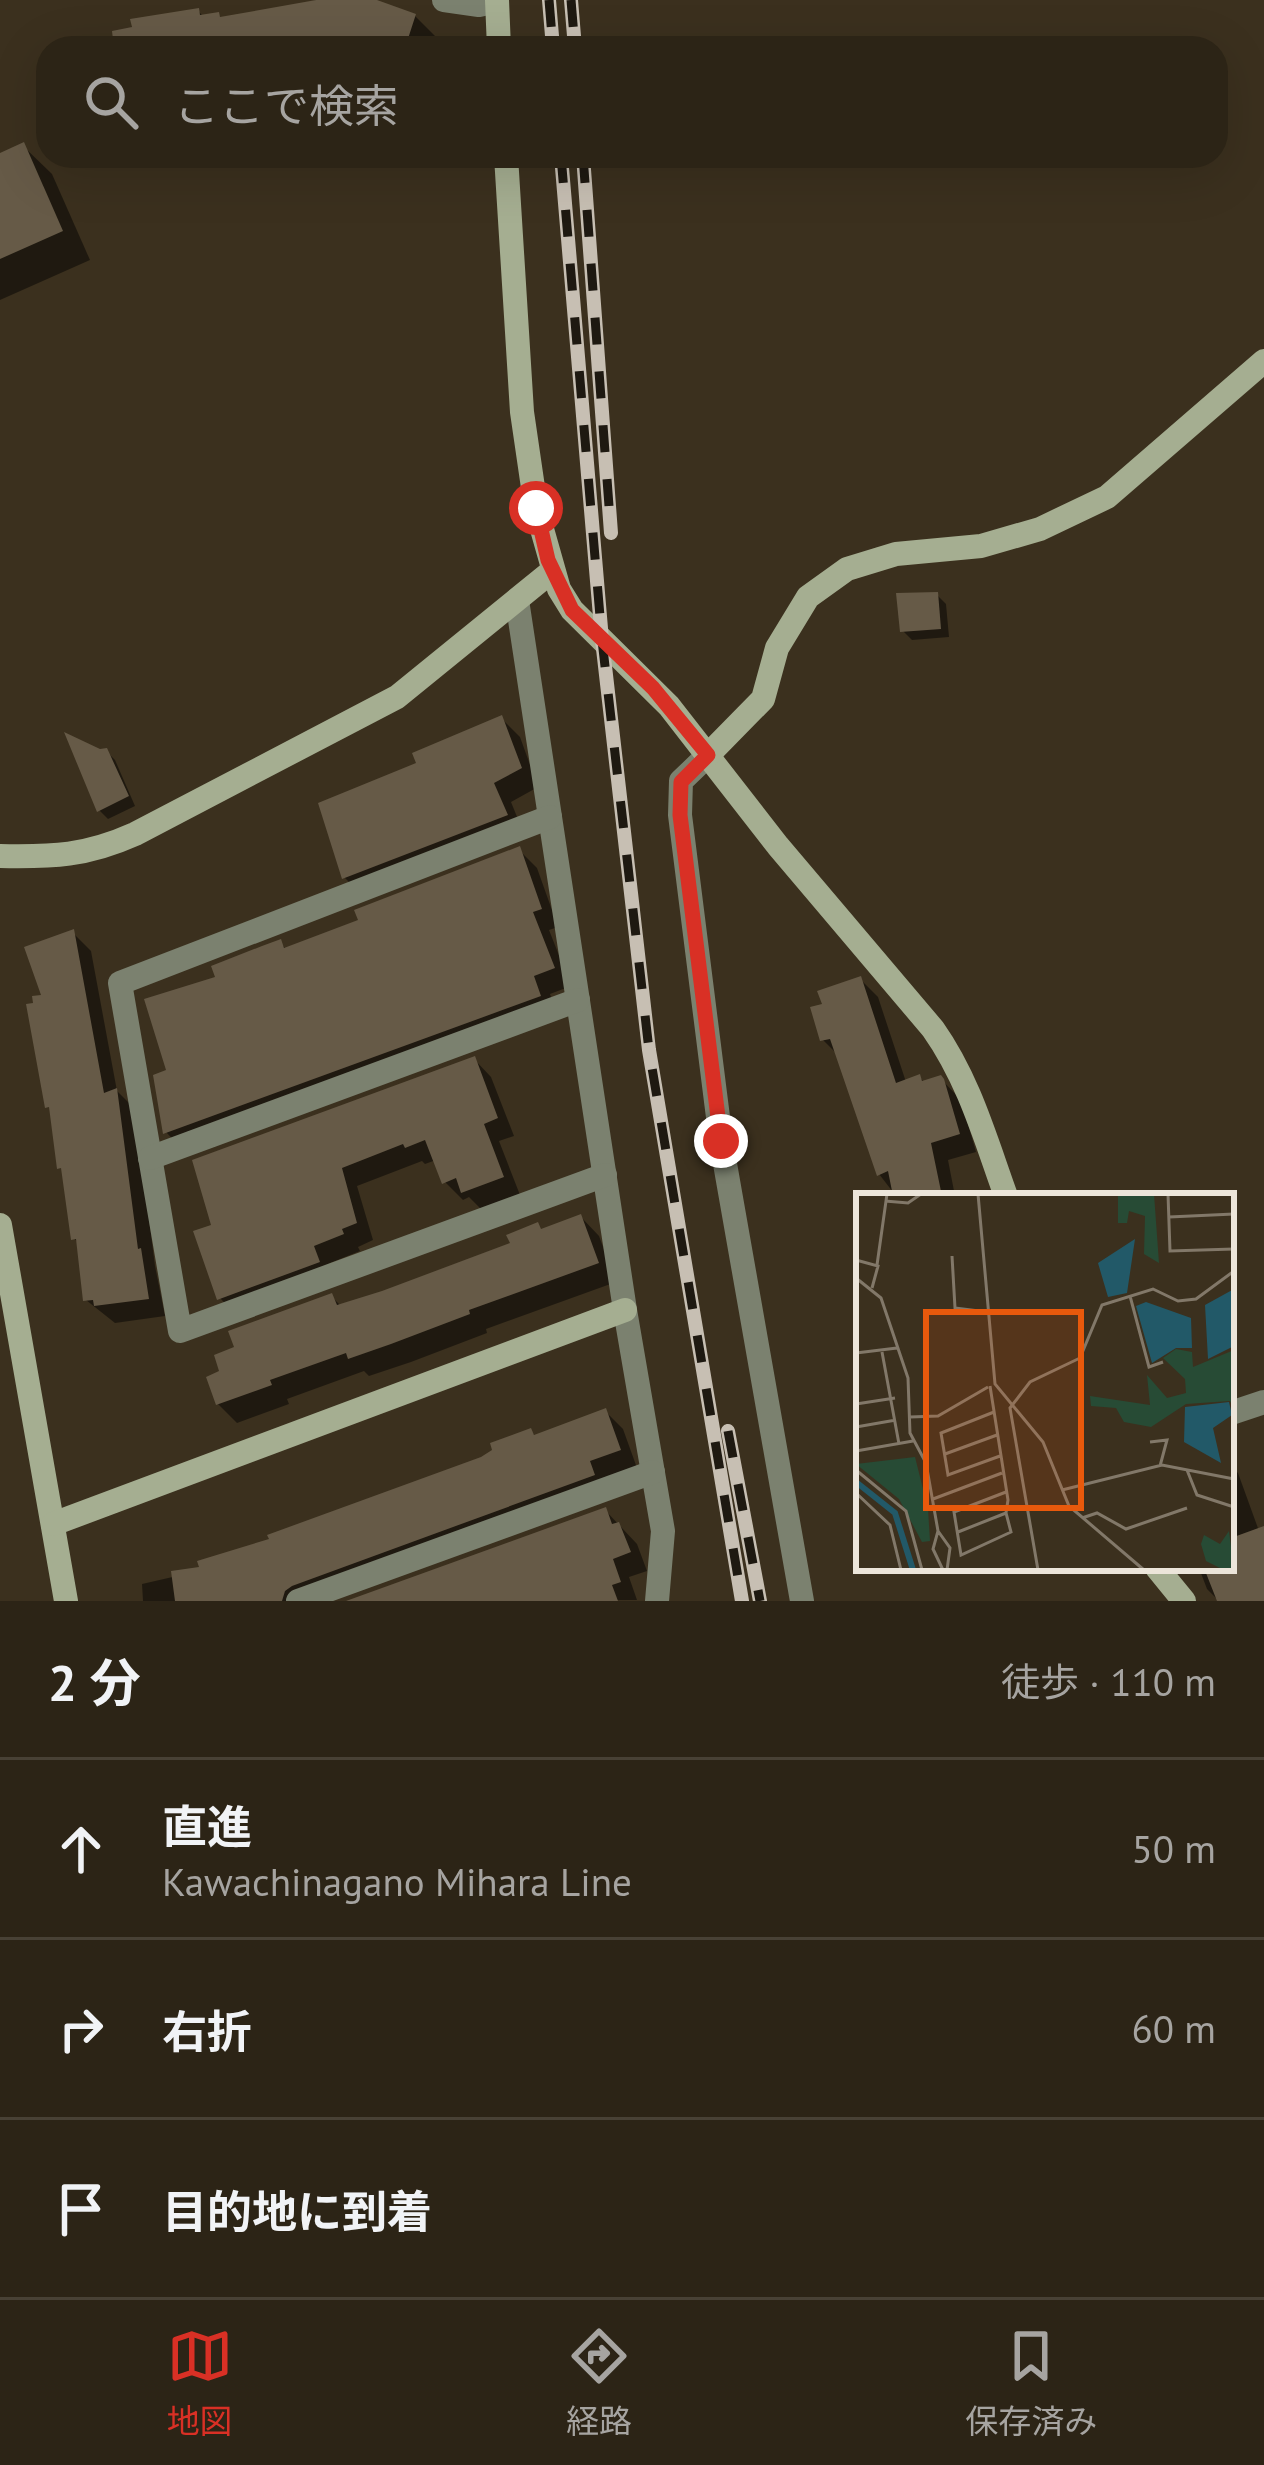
<!DOCTYPE html>
<html lang="ja">
<meta charset="utf-8">
<style>
:root{--surface:#2c2416;--page:#342c1f;--text:#f1f3f6;--muted:#a6a4a1;--line:#484135;--accent:#d93025}
body{margin:0;font-family:"PT Sans","Noto Sans JP",sans-serif;background:var(--page);color:var(--text)}
.stop{position:absolute;width:36px;height:36px;margin:-27px;border:9px solid #d93025;border-radius:50%;background:#fff}
.stop.end{background:#d93025;border-color:#fff;box-shadow:0 3px 12px #0008}
.list{margin:0;padding:0;list-style:none}
h2{display:flex;justify-content:space-between;align-items:center;height:156px;margin:0;padding:0 48px;font-size:51px}
h2 small{font-size:39px;font-weight:400;color:var(--muted)}
.list li{display:grid;grid-template-columns:78px 1fr auto;gap:36px;align-items:center;box-sizing:border-box;height:180px;padding:0 48px;border-top:3px solid var(--line)}
.list b{display:block;font-size:45px;white-space:nowrap}
.list p{margin:0;font-size:39px;white-space:nowrap;color:var(--muted)}
.list em{font-size:39px;font-style:normal;color:var(--muted)}
.icon{flex:none;width:66px;height:66px;fill:none;stroke:currentColor;stroke-width:2;stroke-linecap:round;stroke-linejoin:round}
.map{position:relative;flex:none;width:1264px;height:1601px;overflow:hidden}
.search{position:absolute;background:var(--surface);box-shadow:0 12px 48px #0002;left:36px;right:36px;top:36px;height:132px;display:flex;align-items:center;gap:30px;box-sizing:border-box;padding:0 42px;border-radius:36px;color:var(--muted);font-size:45px}
.sheet{height:696px;background:var(--surface)}
nav{display:flex;justify-content:space-around;align-items:center;box-sizing:border-box;height:168px;border-top:3px solid var(--line);background:var(--surface);font-size:33px;color:var(--muted)}
nav a{display:grid;justify-items:center;gap:6px}
nav .on{color:var(--accent)}
.map>svg:first-child{display:block}
.shadow{fill:#0007}
.building{fill:#665a47}
.lines{fill:none;stroke-linecap:round;stroke-linejoin:round}
.street{stroke:#7b816f;stroke-width:24}
.secondary{stroke:#a5ae91;stroke-width:24}
.rail-casing{stroke:#c7bfb3;stroke-width:14}
.rail{stroke:#1e1911;stroke-width:9;stroke-dasharray:27;stroke-linecap:butt}
.route{stroke:#d93025;stroke-width:15}
.inset-river{fill:none;stroke:#225968;stroke-width:6}
.inset-road{fill:none;stroke:#827869;stroke-width:3}
.view{fill:#e8590c;fill-opacity:0.15;stroke:#e8590c;stroke-width:6}
.inset-edge{fill:none;stroke:#ece5da;stroke-width:6}
</style>
<div class="map">
<svg width="1264" height="1601" viewBox="0 0 1264 1601">
<rect width="100%" height="100%" fill="#3b301e"/>
<!-- shadow -->
<g class="shadow">
<path d="M315 0H368L415 16 441 42 439 48H134L131 27 198 11 204 17 218 15 223 20 313 4Z"/>
<path d="M23 146 52 174 90 260 0 300V156Z"/>
<path d="M937 595 946 604 949 637 912 640 903 631Z"/>
<path d="M501 718 520 737 538 787 511 802 524 834 363 896 345 878 322 805 420 765Z"/>
<path d="M106 751 115 760 135 806 108 819 99 810V752Z"/>
<path d="M519 850 537 868 558 927 549 930 571 986 550 994 557 1014 183 1150 166 1132 170 1072 219 979 280 943 287 950 362 922Z"/>
<path d="M73 933 91 951 117 1091 135 1109 155 1266 165 1316 115 1323 86 1300 79 1244 74 1238 65 1172 60 1167 53 1111 48 1106 45 997Z"/>
<path d="M860 979 878 997 906 1082 919 1077 925 1083 941 1079 961 1100 976 1152 948 1160 955 1196H896L879 1174 839 1056 823 1040 825 1006Z"/>
<path d="M474 1059 491 1077 514 1136 499 1141 520 1195 481 1209 469 1197 463 1200 445 1182 436 1160 425 1164 422 1161 357 1186 373 1240 358 1247 360 1251 330 1263 237 1316 220 1298 215 1227Z"/>
<path d="M581 1217 599 1236 616 1282 486 1329 487 1333 411 1362 369 1376 364 1371 287 1399 289 1404 237 1423 218 1404 331 1296 342 1307Z"/>
<path d="M605 1411 623 1429 637 1468 315 1601H143L142 1584 203 1570 483 1459 531 1431 536 1437Z"/>
<path d="M1231 1466 1238 1473 1259 1531 1264 1529V1601H1219L1207 1589 1199 1568H1231Z"/>
<path d="M605 1510 637 1544 647 1571 629 1577 637 1600 355 1601Z"/>
</g>
<!-- building -->
<g class="building">
<path d="M316 0H377L416 14 405 48H114L112 31 132 27 130 19 199 8 200 15 219 12 220 17Z"/>
<path d="M24 142 63 231 0 259V153Z"/>
<path d="M938 592 941 629 900 632 896 593Z"/>
<path d="M502 715 522 768 494 783 508 815 342 879 318 803 416 763 412 753Z"/>
<path d="M64 732 100 749 107 748 129 796 97 812Z"/>
<path d="M520 846 542 909 533 912 555 968 534 976 541 996 163 1134 153 1075 166 1070 144 999 215 977 211 966 262 946 281 939 284 948 358 920 354 910Z"/>
<path d="M74 929 104 1093 117 1088 138 1249 141 1248 149 1299 94 1306 93 1300 83 1301 76 1239 71 1240 61 1168 57 1169 49 1107 45 1108 26 1004 33 1003 32 996 41 995 24 947Z"/>
<path d="M861 976 896 1083 920 1074 922 1081 941 1075 944 1079 960 1134 931 1143 942 1196H893L888 1171 877 1176 830 1039 820 1041 810 1007 822 1004 817 991Z"/>
<path d="M475 1056 498 1118 484 1124 504 1177 461 1193 456 1178 442 1184 425 1140 405 1148 403 1144 342 1168 357 1223 342 1229 344 1234 314 1246 320 1262 217 1300 193 1231 211 1225 192 1160Z"/>
<path d="M581 1214 599 1263 469 1310 470 1314 391 1344 348 1359 346 1353 270 1380 272 1385 216 1405 206 1377 219 1371 214 1355 234 1347 228 1331 332 1293 337 1305 382 1291 510 1243 506 1235 538 1222 541 1229Z"/>
<path d="M606 1408 621 1450 590 1461 595 1475 292 1586 285 1591 282 1601H175L171 1571 199 1567 197 1561 269 1539 267 1535 481 1457 492 1450 490 1443 531 1428 534 1435Z"/>
<path d="M606 1507 612 1524 619 1522 631 1552 613 1559 621 1582 612 1585 618 1601H346Z"/>
<path d="M1264 1526V1601H1217L1204 1568H1231V1538Z"/>
</g>
<g class="lines">
<!-- street -->
<g class="street">
<path d="M444 0 479 5 497 1"/>
<path d="M517 600 625 1310 663 1531 657 1601"/>
<path d="M708 755 681 781 680 815 721 1141 802 1601"/>
<path d="M550 817 120 983 180 1331 605 1175"/>
<path d="M150 1158 578 1000"/>
<path d="M1231 1413 1264 1402"/>
<path d="M298 1601 653 1472"/>
</g>
<!-- secondary -->
<g class="secondary">
<path d="M497 0 499 48"/>
<path d="M506 156 522 412 536 508 559 589 572 610 669 706 778 846 933 1029C969 1080 985 1138 1006 1196"/>
<path d="M708 755 763 699 777 648 808 597 847 569 896 554 981 546 1040 529 1107 497 1264 361"/>
<path d="M0 856C53 857 86 856 135 834L397 697 552 571"/>
<path d="M0 1225 66 1601"/>
<path d="M53 1524 625 1310"/>
<path d="M1157 1568 1184 1601"/>
</g>
<defs>
<g id="rail">
<path d="M549 0 553 48"/>
<path d="M571 0 575 48"/>
<path d="M561 156 602 640 649 1050 742 1601"/>
<path d="M583 156 611 533"/>
<path d="M728 1431 760 1601"/>
</g>
</defs>
<!-- rail casing -->
<use href="#rail" class="rail-casing"/>
<!-- rail -->
<use href="#rail" class="rail"/>
</g>
<g class="lines">
<!-- route -->
<path class="route" d="M536 508 548 560 572 610 653 688 708 755 681 782 680 815 721 1141"/>
</g>
<!-- overview -->
<g transform="translate(856 1193)">
<rect width="378" height="378" fill="#3b301e"/>
<path d="M262 1H298L303 70 288 61 289 23 273 18 271 30H262ZM320 156 336 159 337 174 378 157V216L374 208 330 211 295 234 268 229 260 215 235 213 234 203 294 212 291 182 311 205 330 200 329 186 307 165Z" fill="#274b35"/>
<path d="M59 264 72 316 74 348 66 349 43 306 0 271ZM373 338 378 377H368L350 368 345 351 348 342 364 351Z" fill="#274b35"/>
<path d="M279 46 271 100 252 104 242 70ZM378 96V153L352 166 349 112ZM290 109 335 125 336 155H320L296 170 280 113ZM373 209 376 222 357 235 365 270 328 249 329 214Z" fill="#225968"/>
<path class="inset-river" d="M0 289 39 320 57 377"/>
<path class="inset-road" d="M122 1 139 191 187 249 213 313 288 377M312 1 314 58 378 56M29 8 52 10 65 1M313 24 378 21M96 63 99 115 131 119M0 67 22 73 16 95M21 72 31 1M0 85 25 105 52 185 54 240 70 270 82 338 77 356 87 377M274 103 293 174 307 169M26 159 43 251M0 160 41 155M134 193 152 307 150 320 155 339 105 362 98 319 150 299M0 211 39 205M138 219 85 240 92 282 144 263M54 224 82 223 132 194M0 234 40 227M294 249 311 247 304 273M0 258 57 248M89 261 141 242M0 277 50 318 66 377M331 277 341 302 378 314M206 297 306 272 378 286M0 300 34 332 45 377M77 306 146 280M226 325 241 320 270 336 331 315M82 338 94 355 91 377M102 339 150 320M182 377 154 215 174 189 224 165 246 112 297 96 322 108 340 106 378 78"/>
<path class="view" d="M70 119H225V315H70Z"/>
<rect width="378" height="378" class="inset-edge"/>
</g>
</svg>
<div class="stop" style="left:536px;top:508px"></div>
<div class="stop end" style="left:721px;top:1141px"></div>
<div class="search"><svg class="icon" aria-label="search" viewBox="0 0 24 24"><circle cx="10" cy="10" r="6"/><path d="M15 15l6 6"/></svg>ここで検索</div>
</div>
<section class="sheet">
<h2>2 分<small>徒歩 · 110 m</small></h2>
<ul class="list">
<li><svg class="icon" aria-label="ahead" viewBox="0 0 24 24"><path d="M12 20V5M6 11l6-6 6 6"/></svg><div><b>直進</b><p>Kawachinagano Mihara Line</p></div><em>50 m</em></li>
<li><svg class="icon" aria-label="right" viewBox="0 0 24 24"><path d="M7 20v-9h11M14 6l5 5-5 5"/></svg><div><b>右折</b></div><em>60 m</em></li>
<li><svg class="icon" aria-label="arrive" viewBox="0 0 24 24"><path d="M6 21V4h12l-3 4 3 4H6"/></svg><div><b>目的地に到着</b></div></li>
</ul>
</section>
<nav>
<a class="on"><svg class="icon" aria-label="map" viewBox="0 0 24 24"><path d="M3 6l6-2 6 2 6-2v14l-6 2-6-2-6 2zM9 4v14M15 6v14"/></svg>地図</a>
<a><svg class="icon" aria-label="directions" viewBox="0 0 24 24"><path d="M12 3l9 9-9 9-9-9zM9 14v-3h6M13 9l2 2-2 2"/></svg>経路</a>
<a><svg class="icon" aria-label="saved" viewBox="0 0 24 24"><path d="M7 4h10v16l-5-4-5 4z"/></svg>保存済み</a>
</nav>
